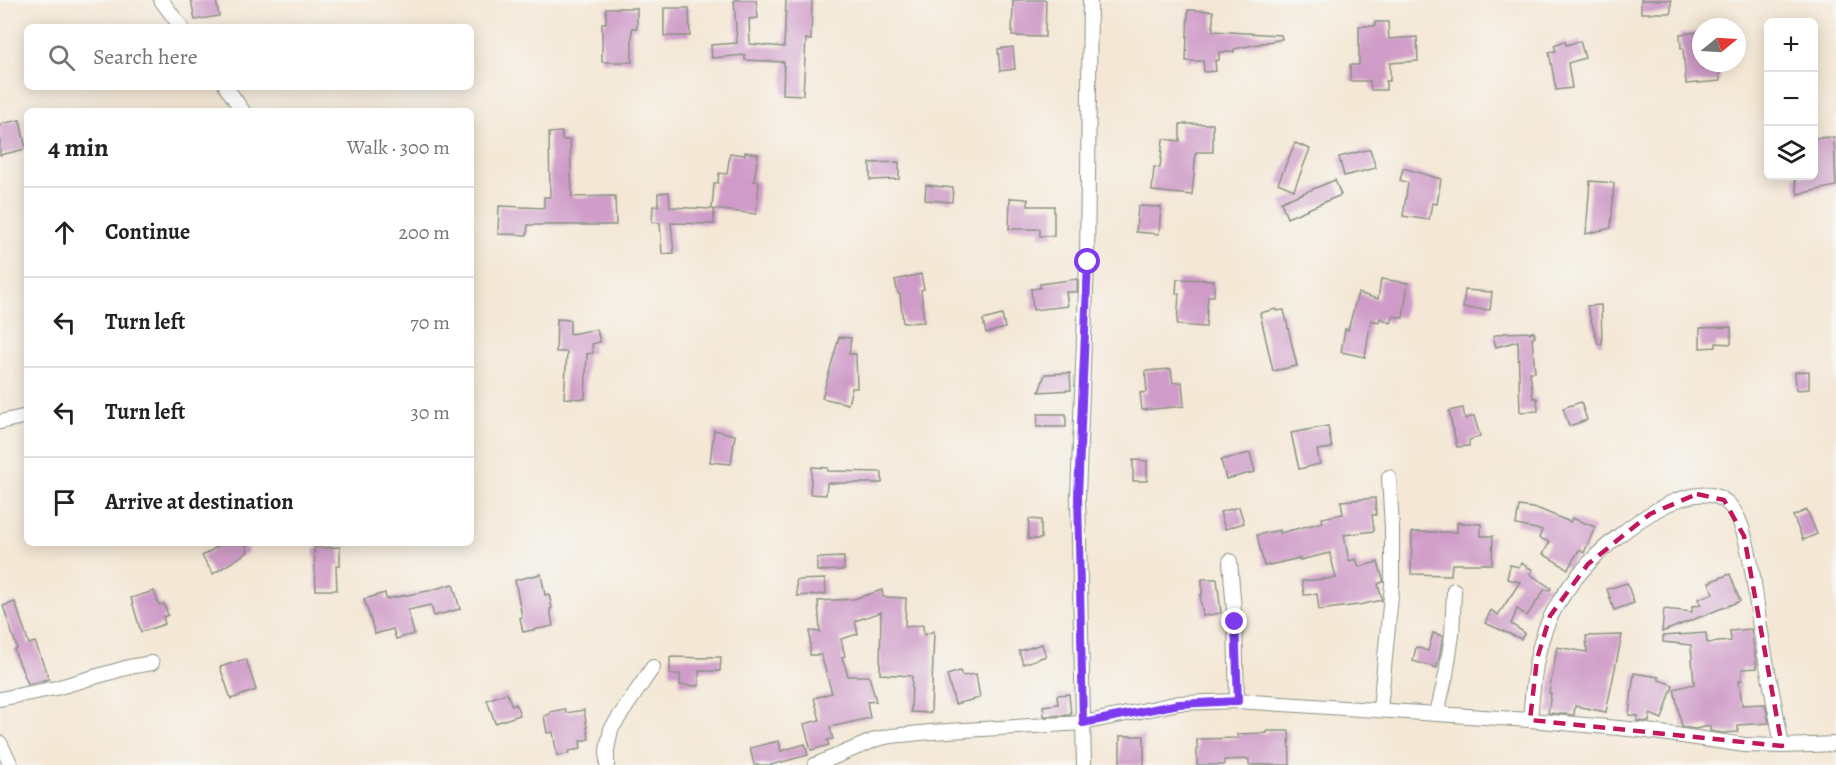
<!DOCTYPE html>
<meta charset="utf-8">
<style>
:root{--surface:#fff;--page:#f6f6f6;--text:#202124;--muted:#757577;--line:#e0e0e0}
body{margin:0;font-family:Alegreya,serif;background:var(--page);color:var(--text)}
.controls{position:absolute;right:18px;top:18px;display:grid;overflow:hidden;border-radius:9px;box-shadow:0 3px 15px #0003}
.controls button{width:54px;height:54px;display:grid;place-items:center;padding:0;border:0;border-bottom:2px solid var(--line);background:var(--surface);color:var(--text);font:30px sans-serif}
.compass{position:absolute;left:1692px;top:18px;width:54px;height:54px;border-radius:50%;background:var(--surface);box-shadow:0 3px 15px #0003;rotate:72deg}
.stop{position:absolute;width:18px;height:18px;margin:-14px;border:4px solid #7c3aed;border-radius:50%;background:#fff}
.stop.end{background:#7c3aed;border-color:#fff;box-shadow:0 2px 6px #0008}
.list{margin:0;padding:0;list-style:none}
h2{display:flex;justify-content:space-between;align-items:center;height:78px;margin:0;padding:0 24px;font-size:26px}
h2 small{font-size:20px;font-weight:400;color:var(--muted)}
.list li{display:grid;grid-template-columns:39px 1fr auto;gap:18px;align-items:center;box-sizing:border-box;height:90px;padding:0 24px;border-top:2px solid var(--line)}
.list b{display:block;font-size:22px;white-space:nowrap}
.list em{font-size:20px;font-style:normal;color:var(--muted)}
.icon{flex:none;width:33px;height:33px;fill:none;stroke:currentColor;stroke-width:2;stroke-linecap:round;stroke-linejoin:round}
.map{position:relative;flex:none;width:1836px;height:765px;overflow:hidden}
.search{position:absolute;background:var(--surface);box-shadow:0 3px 15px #0003;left:24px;top:24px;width:450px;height:66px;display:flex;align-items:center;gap:15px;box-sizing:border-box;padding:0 21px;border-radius:9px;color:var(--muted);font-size:22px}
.panel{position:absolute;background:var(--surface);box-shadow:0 3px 15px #0003;left:24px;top:108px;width:450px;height:438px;border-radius:9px}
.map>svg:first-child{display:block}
.building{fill:#cf9bc8}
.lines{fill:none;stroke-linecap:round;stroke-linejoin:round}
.minor-casing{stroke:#8a9284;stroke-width:16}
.minor{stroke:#fff;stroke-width:14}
.route{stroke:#7c3aed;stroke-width:8}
.marked{fill:none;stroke:#c2185b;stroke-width:4.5;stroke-dasharray:12 8;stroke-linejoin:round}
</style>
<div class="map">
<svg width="1836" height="765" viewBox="0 0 1836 765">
<rect width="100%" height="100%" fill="#f6f6f2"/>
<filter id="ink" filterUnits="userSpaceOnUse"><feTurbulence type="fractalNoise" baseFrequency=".0167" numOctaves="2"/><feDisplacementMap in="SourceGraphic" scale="12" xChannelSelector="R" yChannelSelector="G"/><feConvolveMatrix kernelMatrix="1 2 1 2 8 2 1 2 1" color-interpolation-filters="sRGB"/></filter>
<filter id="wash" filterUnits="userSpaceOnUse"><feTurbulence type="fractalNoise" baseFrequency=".008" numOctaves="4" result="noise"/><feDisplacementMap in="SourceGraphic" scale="24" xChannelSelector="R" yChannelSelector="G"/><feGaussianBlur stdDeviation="1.35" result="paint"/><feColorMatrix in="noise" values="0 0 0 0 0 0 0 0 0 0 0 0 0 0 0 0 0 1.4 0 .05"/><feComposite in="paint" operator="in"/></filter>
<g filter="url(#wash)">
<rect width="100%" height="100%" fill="#f4e7d5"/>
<g id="blocks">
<!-- building -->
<g class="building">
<path d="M191 0H216L219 16 195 20Z"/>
<path d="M734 0H756L758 18 749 19 750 44 784 47 786 0H812L811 40 806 39 803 95 783 94 784 62 745 60V55L712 58 711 45 737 43Z"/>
<path d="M1013 0H1046L1045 37 1012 36Z"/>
<rect x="1641" y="0" width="30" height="13"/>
<path d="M606 8H637V28H632V62H602V23H606Z"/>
<path d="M664 8H689L690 36H664Z"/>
<path d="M1188 10 1213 11V31L1281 35 1282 39 1234 49V52H1219V60L1215 61 1216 71 1204 72 1203 61H1186Z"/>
<path d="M1375 22H1388L1389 39 1417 37 1418 61 1390 63V81H1386V90H1371L1370 81H1350V65H1359V26H1375Z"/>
<path d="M1700 32 1702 68 1719 67 1720 81 1686 84 1683 48H1681L1680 34Z"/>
<path d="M1565 41 1566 45 1580 41 1585 58 1568 63 1572 88 1556 90 1549 52 1556 51 1554 45Z"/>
<path d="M1013 47 1015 69 1000 71 998 49Z"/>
<path d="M20 120 26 149 0 155V124Z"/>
<path d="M1180 124H1213V152H1196L1192 195 1152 191 1154 167 1160 168 1163 139 1180 141Z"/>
<path d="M562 132V140H570L572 197 615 196 616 225H528L527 235 498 234 499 206 544 208V197H550L549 133Z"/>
<path d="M1834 137 1836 186 1798 194 1794 176H1814V138Z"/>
<path d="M1295 143 1310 149 1294 190 1278 183Z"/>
<path d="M1370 149 1376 168 1344 176 1339 157Z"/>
<path d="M745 152 758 154 754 181 759 182 756 214 714 209V224L671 223 674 253 662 254 660 223 652 222 653 206H658V193L669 192 670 207 712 209 714 183H718L719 173 727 174 730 153 745 155Z"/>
<path d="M899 162V179L870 180V163Z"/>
<path d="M1403 168 1441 179 1437 204 1432 203 1429 220 1403 216 1408 183 1400 180Z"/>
<path d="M1335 180 1341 195 1287 218 1281 202Z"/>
<path d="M1590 181 1614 183 1611 228 1586 234Z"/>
<path d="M926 185 953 188 952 202 925 200Z"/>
<path d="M1010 198 1028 199V206H1054V236H1040V229H1009Z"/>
<path d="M1138 206 1161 207 1159 234 1136 232Z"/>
<path d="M921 274 924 289 921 290 924 322 903 323 900 294H898L895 280Z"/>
<path d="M1077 279V292H1066L1068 306 1033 310 1031 289 1040 288V284Z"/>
<path d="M1177 279 1214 280V296H1208L1206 327 1177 325 1179 294H1176Z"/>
<path d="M1381 279 1408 283 1403 318 1394 316 1391 323 1380 318 1379 322 1371 320 1365 357 1341 352 1345 329 1348 330 1358 293 1378 299Z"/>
<path d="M1465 290 1492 292 1490 310 1463 308Z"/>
<path d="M1601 305 1602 344H1598L1587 306Z"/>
<path d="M1276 309V311L1284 310 1297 366 1273 371 1260 313Z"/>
<path d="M1002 315 1005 328 986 333 983 320Z"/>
<path d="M557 319 570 320V334L597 329 600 342 592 344 593 353 587 354 585 399 564 398 567 352H556Z"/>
<path d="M1731 327V344L1716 343V347L1700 348V328Z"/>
<path d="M1534 332 1535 337 1532 338 1535 372H1530L1533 398H1537L1538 411 1520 412 1518 341 1496 347 1493 336 1504 333Z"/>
<path d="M839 337 851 338 849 354H856L857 388H852L848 404 822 398Z"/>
<path d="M1171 369 1173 383 1182 382 1184 406 1142 410 1140 393 1147 392 1145 371Z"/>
<path d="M1809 371V389L1796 390 1795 372Z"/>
<path d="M1070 373 1071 390 1039 392 1045 374Z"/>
<path d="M1581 402 1587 420 1569 426 1563 408Z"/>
<path d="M1463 408 1465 419 1474 416 1480 436 1469 440V446L1457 447 1449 411Z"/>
<path d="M1038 414H1066V427H1037Z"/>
<path d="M1328 426 1332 448 1317 450 1320 464 1299 469 1291 433Z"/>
<path d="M714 430 735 435 731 464 710 462Z"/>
<path d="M1250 453 1255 472 1226 479 1221 460Z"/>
<path d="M1133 460 1147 461V481H1133Z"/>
<path d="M812 467 828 468V471L882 472V483H827L826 495 810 494Z"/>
<path d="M1375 498 1376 515H1372L1374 531 1344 535 1349 561 1356 559 1359 567 1378 562 1383 579V582L1378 584 1382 600 1359 605 1319 610 1317 594 1304 595 1302 581 1336 578 1330 553 1300 560V558L1264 566 1257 535 1280 530V533L1323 522 1322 518 1343 514 1341 501Z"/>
<path d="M1519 506 1539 509 1570 522 1572 518 1595 527 1584 553 1579 550 1568 569 1543 554 1550 542 1539 538 1542 530 1516 525Z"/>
<path d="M1239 507 1244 523 1225 529 1220 512Z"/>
<path d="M1807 510 1817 534 1803 540 1793 516Z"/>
<path d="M1029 519 1041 520V539H1028Z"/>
<path d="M1457 523 1481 524V536H1493L1492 564H1452L1451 575 1411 574 1412 532H1457Z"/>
<path d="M223 543H245L248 552 213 574 202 556Z"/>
<path d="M340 547V566H336L337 590H316L314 548Z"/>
<path d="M844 557V570L817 571V558Z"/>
<path d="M1521 563 1533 570 1530 574 1551 588 1550 590 1545 589 1527 616 1517 609 1511 624 1525 633 1521 639 1485 623 1491 610 1498 615 1520 582 1507 579 1510 565 1519 567Z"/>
<path d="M541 574 545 595 549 594 552 608 550 609 553 626 523 632 520 618 522 617 515 580Z"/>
<path d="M1730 574 1740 601 1662 632 1664 609 1692 612V606L1701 605 1698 599 1713 594 1709 582Z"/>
<path d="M825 579 826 594 797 596 796 580Z"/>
<path d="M1202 579H1217L1221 613 1203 616 1200 595H1202Z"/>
<path d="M1627 583 1634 603 1614 610 1607 589Z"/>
<path d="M453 584 460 609 434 616 431 605 408 610 414 634 396 639 393 629 375 634 364 599 385 593 386 599 428 591Z"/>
<path d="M882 590 883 597 906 598 905 627 923 625 924 635 934 631 931 713 911 712 912 676 880 674 881 612 855 621 858 634 841 639 845 656 842 657 848 676H869L876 701 867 702 870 718 830 727 833 739 827 740 829 745 811 750 804 724 820 720 814 698 832 693 821 655H810V631L820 632 818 601 854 599Z"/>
<path d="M154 591 159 605 164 604 168 615 163 617 165 624 141 632 131 598Z"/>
<path d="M15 602 29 644 35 642 49 679 28 684 14 650 17 648 3 606Z"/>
<path d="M1751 629 1757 668 1742 669V680H1739L1742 705 1765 704 1769 723 1738 725V732L1722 733 1710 731V726L1695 729 1682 727 1674 689 1694 684 1691 645 1663 642V636L1706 633 1707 643 1731 641 1730 631Z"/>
<path d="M1433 633 1443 636 1437 668 1413 661 1416 647 1428 651Z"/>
<path d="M1622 635 1606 712 1575 706 1574 715 1548 713 1551 693H1549L1557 647 1587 652 1586 636Z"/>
<path d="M1042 644 1046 656 1023 664 1019 651Z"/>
<path d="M670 657 707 658 708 657H721L720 671H699V686L680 685V674H670Z"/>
<path d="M246 659 256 690 231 699 220 667Z"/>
<path d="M960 671 962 676 976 674 980 698 955 704 947 675Z"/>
<path d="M1634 673 1659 677V680L1673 685 1662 719 1650 714 1649 722 1637 721 1638 716 1629 715Z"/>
<path d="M507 693 512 706 516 704 520 715 495 723 487 700Z"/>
<path d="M1069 694 1071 715 1044 716 1043 706 1058 704 1057 695Z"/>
<path d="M565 709 566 713 584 710 589 739 580 741 581 749 568 751 569 754 557 756 553 732 547 733 544 716 550 714V712Z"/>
<path d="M1267 731H1289L1290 765H1249V759L1224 760V765H1197V739L1238 738 1237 734 1267 733Z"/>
<rect x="1120" y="736" width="24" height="29"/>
<path d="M779 741 781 751 805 744 808 755 771 765H754L750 748Z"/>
</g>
</g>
</g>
<g filter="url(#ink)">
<use href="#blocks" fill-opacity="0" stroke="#8a9284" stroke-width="1.5"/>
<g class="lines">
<defs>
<g id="minor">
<path d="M161 0 181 27"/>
<path d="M226 87 243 111"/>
<path d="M0 422 27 416"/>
<path d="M1230 561 1235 623 1237 701"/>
<path d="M0 699 56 688 129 667 152 663"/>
<path d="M1380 709 1392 585V527L1389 477"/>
<path d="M1437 713 1446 675 1452 635 1454 590"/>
<path d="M1530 720C1533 686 1535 649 1550 618 1559 599 1575 578 1589 563 1614 536 1703 462 1734 511 1750 535 1755 592 1759 621 1766 663 1775 705 1782 746"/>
<path d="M0 743 11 765"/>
<path d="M607 765V750L611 729 653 667"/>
<path d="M815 765 877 739 891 736 931 732 1083 723 1179 703 1237 701 1530 720 1640 730 1745 745 1782 746 1836 744"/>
<path d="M1084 765 1078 496 1087 262 1090 0"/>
</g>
</defs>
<!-- minor casing -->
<use href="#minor" class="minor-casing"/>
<!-- minor -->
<use href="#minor" class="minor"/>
</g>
</g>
<g class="lines" filter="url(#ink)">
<!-- route -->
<path class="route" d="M1088 262 1078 496 1083 723 1179 704 1238 701 1235 622"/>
</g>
<!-- marked area -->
<path class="marked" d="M1697 494 1724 500 1744 536 1782 746 1530 720 1537 659 1550 616 1588 564 1650 514Z"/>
</svg>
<div class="controls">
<button>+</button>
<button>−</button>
<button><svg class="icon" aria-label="layers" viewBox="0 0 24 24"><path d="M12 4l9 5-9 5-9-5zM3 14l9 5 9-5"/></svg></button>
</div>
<svg class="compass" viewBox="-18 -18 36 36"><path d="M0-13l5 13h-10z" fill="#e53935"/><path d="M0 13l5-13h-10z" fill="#757577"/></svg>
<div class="stop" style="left:1088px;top:262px"></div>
<div class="stop end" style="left:1235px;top:622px"></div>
<div class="search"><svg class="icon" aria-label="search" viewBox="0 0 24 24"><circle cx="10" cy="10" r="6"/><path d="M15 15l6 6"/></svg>Search here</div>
<section class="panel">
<h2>4 min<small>Walk · 300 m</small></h2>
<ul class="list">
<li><svg class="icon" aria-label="ahead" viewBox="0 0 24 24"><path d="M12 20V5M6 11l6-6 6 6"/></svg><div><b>Continue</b></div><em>200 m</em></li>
<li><svg class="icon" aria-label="left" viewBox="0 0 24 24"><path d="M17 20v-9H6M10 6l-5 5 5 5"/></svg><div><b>Turn left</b></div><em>70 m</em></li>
<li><svg class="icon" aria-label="left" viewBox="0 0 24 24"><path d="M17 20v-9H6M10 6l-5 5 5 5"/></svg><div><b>Turn left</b></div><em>30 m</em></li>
<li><svg class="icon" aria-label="arrive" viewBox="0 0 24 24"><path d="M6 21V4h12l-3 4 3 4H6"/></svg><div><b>Arrive at destination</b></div></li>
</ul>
</section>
</div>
